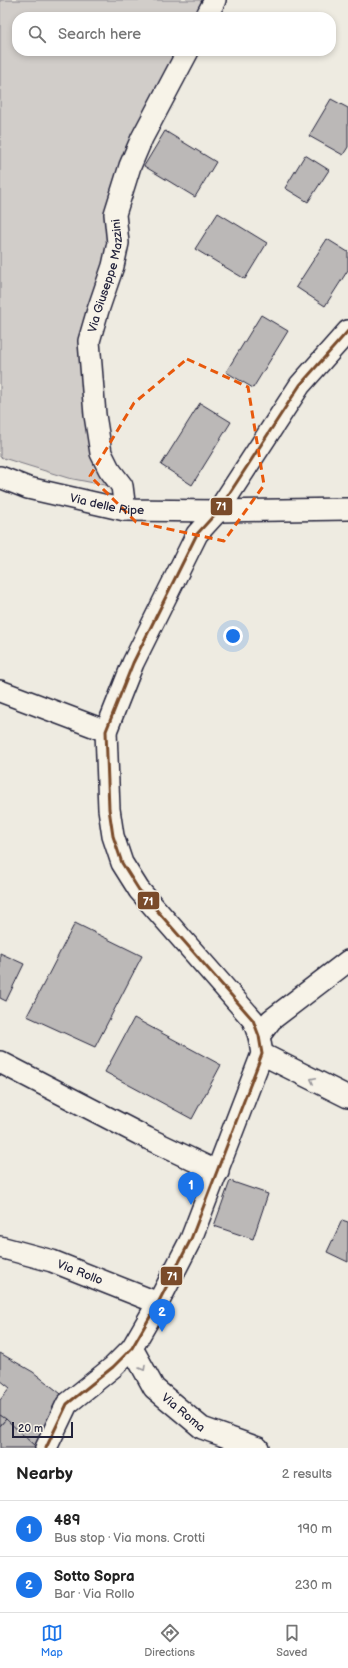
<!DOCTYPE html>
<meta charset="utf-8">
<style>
:root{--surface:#fff;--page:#f2f2f2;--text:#222;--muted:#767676;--line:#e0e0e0;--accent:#1a73e8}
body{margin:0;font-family:"Balsamiq Sans",sans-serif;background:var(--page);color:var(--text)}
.scale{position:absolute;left:12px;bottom:10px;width:61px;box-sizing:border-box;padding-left:4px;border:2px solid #22223b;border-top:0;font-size:11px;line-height:14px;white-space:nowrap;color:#22223b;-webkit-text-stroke:3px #f7f3e8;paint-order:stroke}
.you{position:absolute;left:233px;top:636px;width:14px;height:14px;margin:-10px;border:3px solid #fff;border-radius:50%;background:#1a73e8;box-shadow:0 0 0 6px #1a73e833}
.badge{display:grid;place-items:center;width:26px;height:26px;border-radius:50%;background:var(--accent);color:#fff;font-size:13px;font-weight:700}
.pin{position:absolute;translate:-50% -33px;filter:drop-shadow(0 1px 2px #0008)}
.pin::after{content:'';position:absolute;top:21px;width:14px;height:12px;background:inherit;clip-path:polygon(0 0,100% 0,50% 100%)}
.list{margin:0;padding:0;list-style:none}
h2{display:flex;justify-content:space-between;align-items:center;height:52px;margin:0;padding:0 16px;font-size:17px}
h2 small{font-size:13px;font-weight:400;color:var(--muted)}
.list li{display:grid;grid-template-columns:26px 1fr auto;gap:12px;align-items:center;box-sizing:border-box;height:56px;padding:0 16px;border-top:1px solid var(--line)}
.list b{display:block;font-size:15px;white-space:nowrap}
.list p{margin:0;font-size:13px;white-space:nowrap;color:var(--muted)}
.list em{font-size:13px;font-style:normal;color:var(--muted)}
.icon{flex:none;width:22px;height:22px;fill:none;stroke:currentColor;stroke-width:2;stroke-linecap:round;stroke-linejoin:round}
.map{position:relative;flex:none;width:348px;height:1448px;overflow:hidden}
.search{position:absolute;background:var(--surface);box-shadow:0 2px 6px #0003;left:12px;right:12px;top:12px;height:44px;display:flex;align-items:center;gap:10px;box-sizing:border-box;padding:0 14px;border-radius:16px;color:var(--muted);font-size:15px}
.sheet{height:164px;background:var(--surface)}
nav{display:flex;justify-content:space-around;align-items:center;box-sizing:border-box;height:56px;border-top:1px solid var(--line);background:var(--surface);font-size:11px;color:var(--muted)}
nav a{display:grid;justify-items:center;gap:2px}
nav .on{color:var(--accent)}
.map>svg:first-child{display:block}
.green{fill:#d1cdc9;stroke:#7a7882}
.building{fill:#bbb8b7;stroke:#22223b}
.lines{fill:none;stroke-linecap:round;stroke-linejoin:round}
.minor-casing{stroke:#22223b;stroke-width:24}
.minor{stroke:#f7f3e8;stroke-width:21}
.bus-1-casing{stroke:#f7f3e8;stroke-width:6}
.bus-1{stroke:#7a4b2a;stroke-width:3}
.oneway{stroke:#97959a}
.marked{fill:none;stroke:#e8590c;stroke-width:3;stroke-dasharray:8 5;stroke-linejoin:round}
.labels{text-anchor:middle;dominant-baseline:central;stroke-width:3;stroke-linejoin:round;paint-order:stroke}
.street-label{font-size:12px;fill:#22223b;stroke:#f7f3e8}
.line-badge{stroke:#f7f3e8;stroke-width:1.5}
.badge-label{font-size:11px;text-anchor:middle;font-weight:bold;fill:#fff}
</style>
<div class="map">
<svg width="348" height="1448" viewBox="0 0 348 1448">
<rect width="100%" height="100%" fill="#eeebe1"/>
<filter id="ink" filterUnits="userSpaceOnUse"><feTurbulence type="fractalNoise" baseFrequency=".025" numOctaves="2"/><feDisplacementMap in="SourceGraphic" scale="8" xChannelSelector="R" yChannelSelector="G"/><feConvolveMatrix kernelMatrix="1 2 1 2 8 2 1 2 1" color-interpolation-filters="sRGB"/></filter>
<g filter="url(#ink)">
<!-- green -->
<path class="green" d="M0 0H202L194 17H17V51H176L113 233 91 315 115 487 68 478 0 457Z"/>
<!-- building -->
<g class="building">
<path d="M331 99 348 108V147L343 155 309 136Z"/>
<path d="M165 131 216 162 195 197 144 166Z"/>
<path d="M305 155 329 170 308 202 285 188Z"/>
<path d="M218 213 267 243 245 279 195 249Z"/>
<path d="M327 239 348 252V270L325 306 296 287Z"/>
<path d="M261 315 288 331 253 388 226 372Z"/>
<path d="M200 403 231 422 192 485 161 465Z"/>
<path d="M75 923 142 956 95 1047 27 1016Z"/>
<path d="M0 953 24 964 6 1001 0 998Z"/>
<path d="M134 1018 221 1065 192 1119 105 1072Z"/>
<path d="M230 1181 268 1194 253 1239 214 1226Z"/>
<path d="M342 1220 348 1222V1262L327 1252Z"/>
<path d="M0 1353 33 1372 65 1397 37 1448 0 1415V1400L10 1388 0 1380Z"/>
<path d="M0 1415 6 1419 0 1426Z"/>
<path d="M6 1419 37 1448H0V1426Z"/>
</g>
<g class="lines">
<defs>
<g id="minor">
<path d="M206 17 215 0"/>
<path id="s1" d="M0 477 28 488 125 510 218 511 348 509"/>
<path id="s2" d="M125 510 122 486 109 469 101 453 95 415 89 341 98 310 113 266 118 243 115 214 130 166 142 138 188 51"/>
<path d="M0 691 106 731"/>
<path d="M259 1036 271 1020 348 961"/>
<path d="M262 1054 348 1097"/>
<path d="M0 1062 147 1138 218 1172"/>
<path id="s3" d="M0 1247 52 1261 158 1303"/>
<path id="s4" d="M132 1348 154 1388 202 1428 258 1448"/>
<path d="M46 1448 67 1404 113 1367 132 1348 158 1303 191 1239 262 1054 259 1036 253 1020 139 890 122 863 113 836 109 809 106 731 133 663 197 534 218 511 300 385 348 331"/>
</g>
</defs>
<!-- minor casing -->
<use href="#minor" class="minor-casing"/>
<!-- minor -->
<use href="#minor" class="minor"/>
<defs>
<path id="bus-1" d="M46 1448 67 1404 113 1367 132 1348 158 1303 191 1239 262 1054 259 1036 253 1020 139 890 122 863 113 836 109 809 106 731 133 663 197 534 218 511 300 385 348 331"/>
</defs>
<!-- bus-1 casing -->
<use href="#bus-1" class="bus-1-casing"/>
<!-- bus-1 -->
<use href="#bus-1" class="bus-1"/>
</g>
<!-- one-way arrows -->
<defs><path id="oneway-chevron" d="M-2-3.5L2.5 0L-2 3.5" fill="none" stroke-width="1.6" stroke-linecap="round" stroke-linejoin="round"/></defs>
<g class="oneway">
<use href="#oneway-chevron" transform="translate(313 1080) rotate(-153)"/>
<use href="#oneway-chevron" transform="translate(143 1368) rotate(60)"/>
</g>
</g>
<!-- marked area -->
<path class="marked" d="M187 359 248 387 264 485 224 541 136 522 90 476 134 403Z"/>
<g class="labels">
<!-- street labels -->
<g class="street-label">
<text stroke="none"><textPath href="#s2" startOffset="244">Via Giuseppe Mazzini</textPath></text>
<text stroke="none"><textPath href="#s1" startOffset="111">Via delle Ripe</textPath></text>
<text stroke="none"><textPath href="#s3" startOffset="84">Via Rollo</textPath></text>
<text stroke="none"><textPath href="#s4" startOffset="84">Via Roma</textPath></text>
</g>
</g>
<g class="line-badge">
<rect x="210" y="497" width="23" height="19" rx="4" fill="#7a4b2a"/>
<rect x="137" y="891" width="23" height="19" rx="4" fill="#7a4b2a"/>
<rect x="160" y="1266" width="23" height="20" rx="4" fill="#7a4b2a"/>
</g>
<g class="badge-label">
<text x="221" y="510">71</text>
<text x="148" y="905">71</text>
<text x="172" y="1280">71</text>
</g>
</svg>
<div class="scale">20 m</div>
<div class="you"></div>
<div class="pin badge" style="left:191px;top:1205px">1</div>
<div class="pin badge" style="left:162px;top:1332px">2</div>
<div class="search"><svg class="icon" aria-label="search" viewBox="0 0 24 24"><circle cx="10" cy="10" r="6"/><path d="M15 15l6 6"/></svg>Search here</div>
</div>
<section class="sheet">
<h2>Nearby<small>2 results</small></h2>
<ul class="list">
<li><span class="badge">1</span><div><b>489</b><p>Bus stop · Via mons. Crotti</p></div><em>190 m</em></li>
<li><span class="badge">2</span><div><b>Sotto Sopra</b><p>Bar · Via Rollo</p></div><em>230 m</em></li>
</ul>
</section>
<nav>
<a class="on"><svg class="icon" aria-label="map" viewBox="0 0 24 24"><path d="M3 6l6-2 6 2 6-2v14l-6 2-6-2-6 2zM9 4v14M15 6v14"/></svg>Map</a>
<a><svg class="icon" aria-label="directions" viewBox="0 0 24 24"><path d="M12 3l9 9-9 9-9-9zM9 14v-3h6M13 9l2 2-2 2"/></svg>Directions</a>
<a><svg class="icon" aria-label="saved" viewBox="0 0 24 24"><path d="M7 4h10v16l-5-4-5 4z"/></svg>Saved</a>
</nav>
